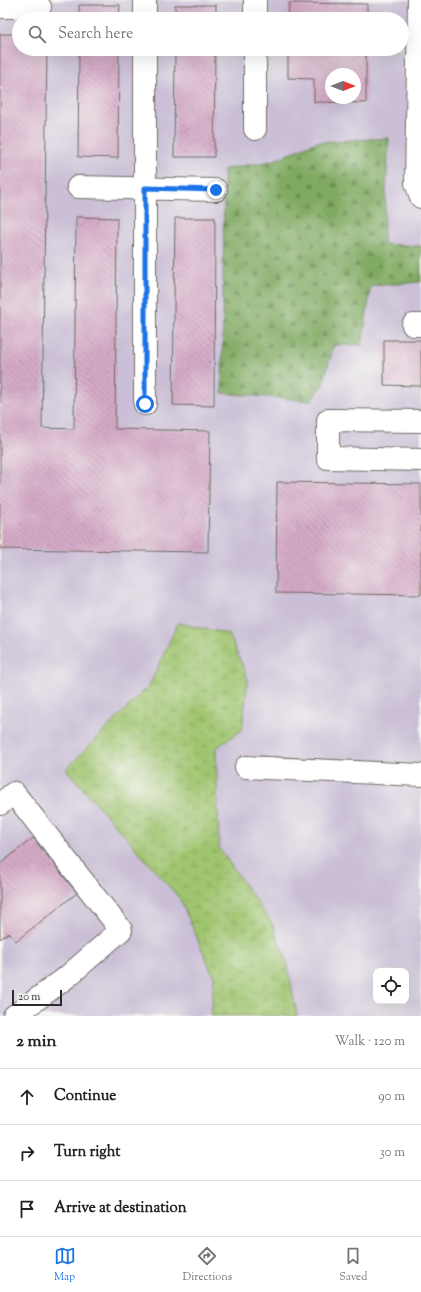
<!DOCTYPE html>
<meta charset="utf-8">
<style>
:root{--surface:#fff;--page:#f6f6f6;--text:#202124;--muted:#757577;--line:#e0e0e0;--accent:#1a73e8}
body{margin:0;font-family:"Sorts Mill Goudy",serif;background:var(--page);color:var(--text)}
.controls{position:absolute;right:12px;bottom:12px;display:grid;overflow:hidden;border-radius:8px;box-shadow:0 4px 16px #0002}
.controls button{width:36px;height:36px;display:grid;place-items:center;padding:0;border:0;border-bottom:1px solid var(--line);background:var(--surface);color:var(--text);font:20px sans-serif}
.compass{position:absolute;left:325px;top:68px;width:36px;height:36px;border-radius:50%;background:var(--surface);box-shadow:0 4px 16px #0002;rotate:90deg}
.scale{position:absolute;left:12px;bottom:10px;width:50px;box-sizing:border-box;padding-left:4px;border:2px solid #2b2b2b;border-top:0;font-size:11px;line-height:14px;white-space:nowrap;color:#2b2b2b;-webkit-text-stroke:3px #f6f6f2;paint-order:stroke}
.stop{position:absolute;width:12px;height:12px;margin:-9px;border:3px solid #1a73e8;border-radius:50%;background:#fff}
.stop.end{background:#1a73e8;border-color:#fff;box-shadow:0 1px 4px #0008}
.list{margin:0;padding:0;list-style:none}
h2{display:flex;justify-content:space-between;align-items:center;height:52px;margin:0;padding:0 16px;font-size:17px}
h2 small{font-size:13px;font-weight:400;color:var(--muted)}
.list li{display:grid;grid-template-columns:26px 1fr auto;gap:12px;align-items:center;box-sizing:border-box;height:56px;padding:0 16px;border-top:1px solid var(--line)}
.list b{display:block;font-size:15px;white-space:nowrap}
.list em{font-size:13px;font-style:normal;color:var(--muted)}
.icon{flex:none;width:22px;height:22px;fill:none;stroke:currentColor;stroke-width:2;stroke-linecap:round;stroke-linejoin:round}
.map{position:relative;flex:none;width:421px;height:1016px;overflow:hidden}
.search{position:absolute;background:var(--surface);box-shadow:0 4px 16px #0002;left:12px;right:12px;top:12px;height:44px;display:flex;align-items:center;gap:10px;box-sizing:border-box;padding:0 14px;border-radius:22px;color:var(--muted);font-size:15px}
.sheet{height:220px;background:var(--surface)}
nav{display:flex;justify-content:space-around;align-items:center;box-sizing:border-box;height:56px;border-top:1px solid var(--line);background:var(--surface);font-size:11px;color:var(--muted)}
nav a{display:grid;justify-items:center;gap:2px}
nav .on{color:var(--accent)}
.map>svg:first-child{display:block}
.industrial{fill:#cabfd6;fill-rule:evenodd}
.forest{fill:url(#forest-firs);stroke:#566a46}
.wetland{fill:url(#wetland-marsh);stroke:#66784d}
.building{fill:url(#building-back-hatch);fill-rule:evenodd}
.lines{fill:none;stroke-linecap:round;stroke-linejoin:round}
.minor-casing{stroke:#706d66;stroke-width:24}
.minor{stroke:#fff;stroke-width:22}
.route{stroke:#1a73e8;stroke-width:5}
</style>
<div class="map">
<svg width="421" height="1016" viewBox="0 0 421 1016">
<defs>
<pattern id="forest-firs" width="22" height="20" patternUnits="userSpaceOnUse"><rect width="22" height="20" fill="#80aa62"/><path d="M5 1l3.5 6h-7zM16 11l3.5 6h-7z" fill="#698b51"/></pattern>
<pattern id="wetland-marsh" width="20" height="14" patternUnits="userSpaceOnUse"><rect width="20" height="14" fill="#a0c56f"/><path d="M1 5h8M5 5V1M11 12h8M15 12V8" fill="none" stroke="#8aa960"/></pattern>
<pattern id="building-back-hatch" width="6" height="6" patternUnits="userSpaceOnUse"><rect width="6" height="6" fill="#d5aac7"/><path d="M-1 5l2 2M0 0l6 6M5-1l2 2" fill="none" stroke="#ad8ba2"/></pattern>
</defs>
<rect width="100%" height="100%" fill="#f6f6f2"/>
<filter id="ink" filterUnits="userSpaceOnUse"><feTurbulence type="fractalNoise" baseFrequency=".025" numOctaves="2"/><feDisplacementMap in="SourceGraphic" scale="8" xChannelSelector="R" yChannelSelector="G"/><feConvolveMatrix kernelMatrix="1 2 1 2 8 2 1 2 1" color-interpolation-filters="sRGB"/></filter>
<filter id="wash" filterUnits="userSpaceOnUse"><feTurbulence type="fractalNoise" baseFrequency=".012" numOctaves="4" result="noise"/><feDisplacementMap in="SourceGraphic" scale="16" xChannelSelector="R" yChannelSelector="G"/><feGaussianBlur stdDeviation="0.9" result="paint"/><feColorMatrix in="noise" values="0 0 0 0 0 0 0 0 0 0 0 0 0 0 0 0 0 1.4 0 .05"/><feComposite in="paint" operator="in"/></filter>
<g filter="url(#wash)">
<rect width="100%" height="100%" fill="#f1e8d3"/>
<!-- industrial -->
<path class="industrial" d="M0 0H421V1016H0ZM19 19H402V49H19ZM331 74H355V98H331ZM376 971H406V1001H376Z"/>
<!-- forest -->
<path class="forest" d="M389 138 383 244 421 246V282L371 286 362 345H334L323 384 311 401 222 393 224 169 272 161 316 142Z"/>
<!-- wetland -->
<path class="wetland" d="M178 623 229 634 248 679 242 730 216 748 219 848 272 924 287 962 297 1016H211L214 977 180 899 66 769 149 686Z"/>
<g id="blocks">
<!-- building -->
<g class="building">
<path d="M289 3 367 4V19H288Z"/>
<path d="M79 5H120L119 19H79Z"/>
<rect x="175" y="5" width="41" height="14"/>
<path d="M0 34H19V49H47L42 428 74 429 76 217 117 218 115 429 210 431 208 552 0 549Z"/>
<path d="M79 49H119L118 158 78 157Z"/>
<path d="M175 49H215L214 157H174Z"/>
<path d="M288 49H366V103L314 102V79L288 78ZM331 74H355V98H331Z"/>
<path d="M175 218H215L214 406 173 405Z"/>
<path d="M384 340H421V386L384 385Z"/>
<path d="M277 482 421 484V595L276 593Z"/>
<path d="M33 838 77 893 16 941 9 933 0 939V864Z"/>
</g>
</g>
</g>
<g filter="url(#ink)">
<use href="#blocks" fill-opacity="0" stroke="#706d66" stroke-width="1"/>
<g class="lines">
<defs>
<g id="minor">
<path d="M145 0V19"/>
<path d="M419 0 416 183 421 197"/>
<path d="M0 7H40"/>
<path d="M255 19V0"/>
<path d="M255 129V49"/>
<path d="M78 187 216 190"/>
<path d="M413 325H421"/>
<path d="M145 404V49"/>
<path d="M421 421 328 420V458L421 460"/>
<path d="M246 767 421 775"/>
<path d="M0 804 14 793 121 930 67 977 14 1016"/>
</g>
</defs>
<!-- minor casing -->
<use href="#minor" class="minor-casing"/>
<!-- minor -->
<use href="#minor" class="minor"/>
</g>
</g>
<g class="lines" filter="url(#ink)">
<!-- route -->
<path class="route" d="M145 404V188L216 190"/>
</g>
</svg>
<div class="controls">
<button><svg class="icon" aria-label="locate" viewBox="0 0 24 24"><circle cx="12" cy="12" r="6"/><path d="M12 2v4M12 18v4M2 12h4M18 12h4"/></svg></button>
</div>
<svg class="compass" viewBox="-18 -18 36 36"><path d="M0-13l5 13h-10z" fill="#e53935"/><path d="M0 13l5-13h-10z" fill="#757577"/></svg>
<div class="scale">20 m</div>
<div class="stop" style="left:145px;top:404px"></div>
<div class="stop end" style="left:216px;top:190px"></div>
<div class="search"><svg class="icon" aria-label="search" viewBox="0 0 24 24"><circle cx="10" cy="10" r="6"/><path d="M15 15l6 6"/></svg>Search here</div>
</div>
<section class="sheet">
<h2>2 min<small>Walk · 120 m</small></h2>
<ul class="list">
<li><svg class="icon" aria-label="ahead" viewBox="0 0 24 24"><path d="M12 20V5M6 11l6-6 6 6"/></svg><div><b>Continue</b></div><em>90 m</em></li>
<li><svg class="icon" aria-label="right" viewBox="0 0 24 24"><path d="M7 20v-9h11M14 6l5 5-5 5"/></svg><div><b>Turn right</b></div><em>30 m</em></li>
<li><svg class="icon" aria-label="arrive" viewBox="0 0 24 24"><path d="M6 21V4h12l-3 4 3 4H6"/></svg><div><b>Arrive at destination</b></div></li>
</ul>
</section>
<nav>
<a class="on"><svg class="icon" aria-label="map" viewBox="0 0 24 24"><path d="M3 6l6-2 6 2 6-2v14l-6 2-6-2-6 2zM9 4v14M15 6v14"/></svg>Map</a>
<a><svg class="icon" aria-label="directions" viewBox="0 0 24 24"><path d="M12 3l9 9-9 9-9-9zM9 14v-3h6M13 9l2 2-2 2"/></svg>Directions</a>
<a><svg class="icon" aria-label="saved" viewBox="0 0 24 24"><path d="M7 4h10v16l-5-4-5 4z"/></svg>Saved</a>
</nav>
